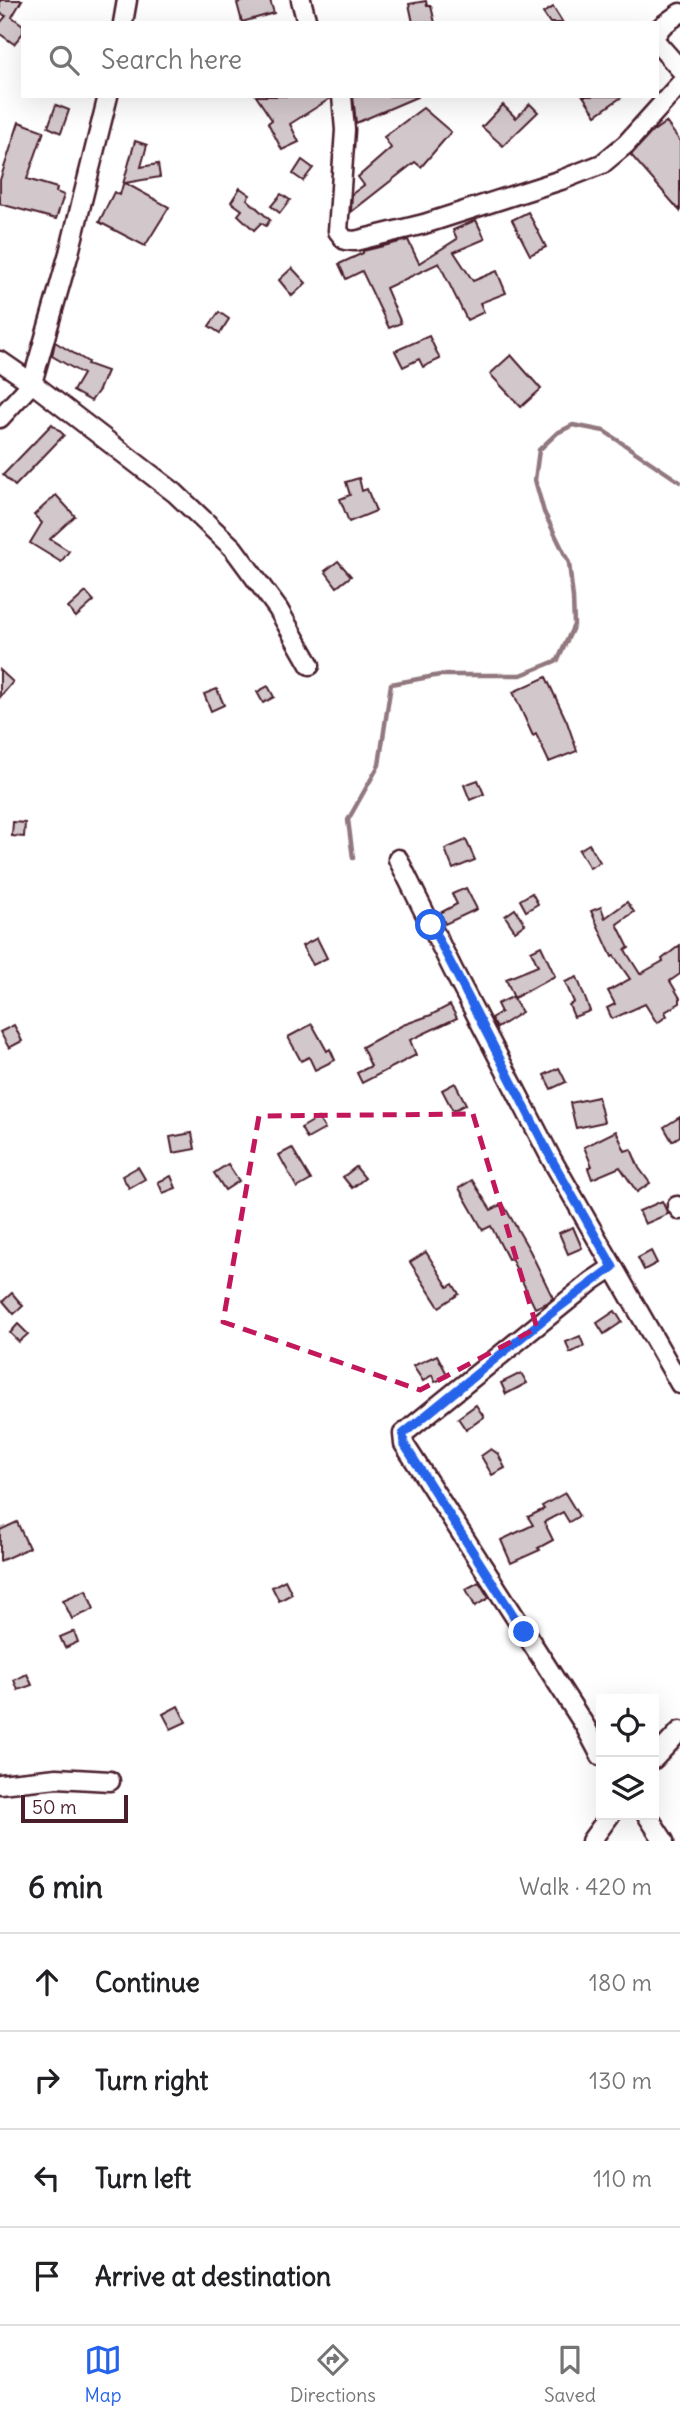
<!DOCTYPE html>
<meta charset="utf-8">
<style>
:root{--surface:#fff;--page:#f6f6f6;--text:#202124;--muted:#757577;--line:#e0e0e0;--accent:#2563eb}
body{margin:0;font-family:Delius,sans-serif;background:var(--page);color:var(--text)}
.controls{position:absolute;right:21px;bottom:21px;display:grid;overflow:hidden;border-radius:0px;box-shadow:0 7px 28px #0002}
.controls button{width:63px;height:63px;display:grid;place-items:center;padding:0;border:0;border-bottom:2px solid var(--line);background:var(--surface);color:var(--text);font:35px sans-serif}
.scale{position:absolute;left:21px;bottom:18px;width:107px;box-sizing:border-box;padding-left:7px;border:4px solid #4a1f2b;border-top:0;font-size:19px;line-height:24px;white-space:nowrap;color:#4a1f2b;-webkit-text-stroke:5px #fff;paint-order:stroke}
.stop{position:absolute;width:21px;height:21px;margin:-16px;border:5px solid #2563eb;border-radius:50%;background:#fff}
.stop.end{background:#2563eb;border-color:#fff;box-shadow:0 2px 7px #0008}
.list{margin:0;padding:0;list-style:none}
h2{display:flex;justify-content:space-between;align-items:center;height:91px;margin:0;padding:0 28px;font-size:30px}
h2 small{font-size:23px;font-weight:400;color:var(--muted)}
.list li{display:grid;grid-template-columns:46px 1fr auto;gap:21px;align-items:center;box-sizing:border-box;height:98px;padding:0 28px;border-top:2px solid var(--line)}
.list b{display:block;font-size:26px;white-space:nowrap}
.list em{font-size:23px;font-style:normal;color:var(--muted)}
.icon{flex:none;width:38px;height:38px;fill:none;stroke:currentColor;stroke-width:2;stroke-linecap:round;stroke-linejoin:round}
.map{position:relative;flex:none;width:680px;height:1841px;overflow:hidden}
.search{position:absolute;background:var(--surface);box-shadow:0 7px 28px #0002;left:21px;right:21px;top:21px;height:77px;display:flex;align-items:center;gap:18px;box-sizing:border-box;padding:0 24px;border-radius:0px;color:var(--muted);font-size:26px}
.sheet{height:483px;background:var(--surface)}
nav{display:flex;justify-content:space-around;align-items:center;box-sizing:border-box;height:98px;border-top:2px solid var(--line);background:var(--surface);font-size:19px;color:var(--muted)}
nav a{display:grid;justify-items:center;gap:4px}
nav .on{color:var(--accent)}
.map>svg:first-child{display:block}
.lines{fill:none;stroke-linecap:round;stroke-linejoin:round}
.stream{stroke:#91787e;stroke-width:4.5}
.building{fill:#d2c7cb;stroke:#4a1f2b;stroke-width:2}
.minor-casing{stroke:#4a1f2b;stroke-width:23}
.minor{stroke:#fff;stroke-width:18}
.route{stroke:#2563eb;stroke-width:9}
.marked{fill:none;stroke:#c2185b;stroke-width:5;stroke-dasharray:14 9;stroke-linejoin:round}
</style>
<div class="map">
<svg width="680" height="1841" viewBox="0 0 680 1841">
<rect width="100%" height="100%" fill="#fff"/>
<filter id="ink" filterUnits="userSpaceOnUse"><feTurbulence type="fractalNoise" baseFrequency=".0143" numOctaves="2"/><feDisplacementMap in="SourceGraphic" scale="14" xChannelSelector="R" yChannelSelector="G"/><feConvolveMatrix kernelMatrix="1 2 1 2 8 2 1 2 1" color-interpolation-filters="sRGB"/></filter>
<g filter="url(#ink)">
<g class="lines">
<!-- stream -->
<path class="stream" d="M353 858 348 820 379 765 391 684 440 675H521L558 660 574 625 573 598 569 563 544 512 535 480 539 450 557 433 573 425 604 431 680 482"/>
</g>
<!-- building -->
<g class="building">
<path d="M0 0H22L12 17 23 25V33L14 44 0 34V23L6 16 0 13Z"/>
<path d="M247 0H270L274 13 242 22 237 3Z"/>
<path d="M426 1 427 6H431L435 23H413L409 4Z"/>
<path d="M553 7 563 23H550L543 13Z"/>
<path d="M256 96H331V98L290 124 299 142 282 150 268 123 272 120Z"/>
<path d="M353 96H419L356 123Z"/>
<path d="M583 96H623L596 115Z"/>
<path d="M530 104 538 112 503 146 482 127 503 105 516 118Z"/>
<path d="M56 105 69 110 61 133 48 127Z"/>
<path d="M423 108 451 132 421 167 415 162 351 212 352 194 364 185 358 177 391 148 384 137Z"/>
<path d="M19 122 44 131 27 179 57 188 56 192 64 195 56 219 0 204V180Z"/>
<path d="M666 122 680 141V211L631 155 652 132Z"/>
<path d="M135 141 147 145 141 167 158 164 160 177 125 183 169 207 145 246 99 222 114 192 120 195Z"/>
<path d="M302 160 313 168 303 181 293 174Z"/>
<path d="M240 188 250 195 247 199 270 220 266 226 261 223 254 230 238 215 242 210 231 202Z"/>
<path d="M281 194 290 200 280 213 271 206Z"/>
<path d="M528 212 546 247 530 255 512 220Z"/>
<path d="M476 220 485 239 454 252 473 281 497 271 506 293 480 303 484 312 467 320 439 263 386 288 401 323 389 328 362 271 346 279 339 264 363 253V251L408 240 419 263 457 239 453 230Z"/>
<path d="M292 268 306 283 292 296 279 280Z"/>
<path d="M219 312 229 319 220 333 209 326Z"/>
<path d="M429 336 440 359 423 367 419 359 403 367 395 351Z"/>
<path d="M55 342 88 362 87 364 107 371 99 390 91 401 73 391 83 374 52 356Z"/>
<path d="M511 355 541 389 521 407 490 374Z"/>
<path d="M52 424 64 435 15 486 3 475Z"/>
<path d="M359 478 362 491 367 489 376 511 349 522 340 499 350 495 346 482Z"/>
<path d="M56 495 75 516 50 539 69 551 61 562 30 543 42 523 34 515Z"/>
<path d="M338 561 351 576 337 587 325 571Z"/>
<path d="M86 592 94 601 76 617 68 608Z"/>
<path d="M0 670 13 682 0 697Z"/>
<path d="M546 677 567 722 577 751 549 762 536 734 533 736 513 692Z"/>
<path d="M268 686 274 697 263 703 257 692Z"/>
<path d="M217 689 224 705 211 711 204 694Z"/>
<path d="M478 780 484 794 470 800 464 785Z"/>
<path d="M13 822 25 823 24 837 12 836Z"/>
<path d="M466 840 475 860 453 869 445 849Z"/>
<path d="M589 844 600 862 590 868 579 850Z"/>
<path d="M466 888 477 909 445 924 440 913 457 904 452 894Z"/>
<path d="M532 893 538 904 526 911 520 900Z"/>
<path d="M627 902 634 912 617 924 629 948 625 950 640 974 663 961 662 959 680 945V974L670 981 680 998V1003L665 1012 667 1016 657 1023 645 1004 612 1019 607 1008 615 1004 608 991 630 979 614 956 612 957 591 911 601 907 605 918Z"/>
<path d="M515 909 525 924 515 931 505 916Z"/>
<path d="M317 938 327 958 313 965 302 946Z"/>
<path d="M541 946 555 976 514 998 506 979 538 966 531 951Z"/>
<path d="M577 977 590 1011 574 1017 569 1005 574 1002 565 982Z"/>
<path d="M512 997 522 1012 497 1028 491 1018 501 1012 497 1004Z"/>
<path d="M450 1005 457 1018 410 1040 416 1055 362 1083 357 1073 371 1066 362 1047 403 1025 431 1015Z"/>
<path d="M312 1024 327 1051 330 1049 335 1060 315 1070 309 1057 301 1061 288 1037Z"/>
<path d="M14 1025 22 1041 9 1048 0 1032Z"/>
<path d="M559 1068 566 1082 551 1089 544 1075Z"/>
<path d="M455 1083 466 1104 453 1111 442 1090Z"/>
<path d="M598 1097 604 1122 576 1128 570 1103Z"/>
<path d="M680 1117V1136L672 1141 664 1127Z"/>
<path d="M318 1118 325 1129 307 1139 301 1128Z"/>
<path d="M616 1131 625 1151 631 1149 639 1168 650 1183 637 1192 620 1167 592 1179 588 1168 592 1166 584 1147Z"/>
<path d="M192 1133 195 1149 173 1153 170 1137Z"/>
<path d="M292 1148 311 1180 297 1188 279 1155Z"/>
<path d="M228 1164 239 1181 225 1190 214 1173Z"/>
<path d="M138 1167 145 1179 129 1188 122 1176Z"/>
<path d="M356 1167 365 1178 352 1188 343 1177Z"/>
<path d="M171 1176 176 1188 163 1193 158 1182Z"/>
<path d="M472 1180 491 1210 503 1204 530 1251 553 1298 547 1303 535 1308 511 1258 508 1259 491 1226 483 1230 459 1188Z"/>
<path d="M662 1201 668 1214 645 1224 639 1211Z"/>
<path d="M573 1227 582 1248 568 1254 559 1233Z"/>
<path d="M651 1251 657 1263 644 1270 638 1258Z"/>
<path d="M426 1252 448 1287 453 1284 459 1294 439 1307 410 1262Z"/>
<path d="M12 1293 23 1306 14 1314 3 1301Z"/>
<path d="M615 1311 622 1322 604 1334 597 1323Z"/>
<path d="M18 1324 28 1334 19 1342 10 1333Z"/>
<path d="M580 1336 584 1346 570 1353 566 1342Z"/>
<path d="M437 1355 448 1376 435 1382 432 1375 423 1381 413 1366Z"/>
<path d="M521 1373 527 1383 506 1394 501 1383Z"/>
<path d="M476 1405 484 1417 466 1430 458 1418Z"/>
<path d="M491 1449 498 1454 505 1468 492 1475 481 1456Z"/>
<path d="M565 1493 579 1516 569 1522 563 1512 544 1522 553 1540 538 1548 540 1550 511 1563 501 1540 533 1525 528 1517 544 1509 542 1506Z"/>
<path d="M17 1522 29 1548 0 1561V1530Z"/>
<path d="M285 1580 292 1594 279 1601 272 1587Z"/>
<path d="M479 1582 489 1598 475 1606 466 1589Z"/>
<path d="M86 1590 94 1609 72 1619 63 1600Z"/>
<path d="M74 1631 78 1642 65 1648 60 1637Z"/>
<path d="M27 1674 32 1685 18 1690 14 1680Z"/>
<path d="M178 1706 186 1722 171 1729 163 1714Z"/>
</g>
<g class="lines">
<defs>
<g id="minor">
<path d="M301 0 307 23"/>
<path d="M123 23 127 0"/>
<path d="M657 33 662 26 680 13"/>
<path d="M657 43 680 69"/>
<path d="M342 96 345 130 338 231 345 240 355 241 424 224 561 180 602 164 626 144 680 84"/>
<path d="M0 361 32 383 175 493 233 548 278 609 310 665"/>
<path d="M0 418 32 383 69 253 108 96"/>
<path d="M398 859 453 970 552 1160 680 1384"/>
<path d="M677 1206 680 1210"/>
<path d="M601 1756 585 1726 404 1444 403 1434 592 1281 613 1267"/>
<path d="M654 1759 680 1731"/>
<path d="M0 1784 57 1778 110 1781"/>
<path d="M647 1815 664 1841"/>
<path d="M591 1841 610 1815"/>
</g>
</defs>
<!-- minor casing -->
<use href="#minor" class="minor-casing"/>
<!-- minor -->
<use href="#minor" class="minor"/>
</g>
</g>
<g class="lines" filter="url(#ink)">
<!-- route -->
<path class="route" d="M431 925 552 1160 613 1267 549 1315 403 1434 404 1444 524 1632"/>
</g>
<!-- marked area -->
<path class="marked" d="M473 1114 537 1328 420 1390 223 1322 259 1116Z"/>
</svg>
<div class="controls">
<button><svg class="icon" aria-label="locate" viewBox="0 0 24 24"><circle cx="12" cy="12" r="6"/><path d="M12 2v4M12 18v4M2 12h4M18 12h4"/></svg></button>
<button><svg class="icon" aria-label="layers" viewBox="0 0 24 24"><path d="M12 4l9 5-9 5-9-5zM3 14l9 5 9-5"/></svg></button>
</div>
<div class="scale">50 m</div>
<div class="stop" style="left:431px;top:925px"></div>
<div class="stop end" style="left:524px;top:1632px"></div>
<div class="search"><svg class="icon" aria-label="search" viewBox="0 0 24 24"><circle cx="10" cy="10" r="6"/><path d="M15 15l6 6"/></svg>Search here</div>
</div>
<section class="sheet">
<h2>6 min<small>Walk · 420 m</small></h2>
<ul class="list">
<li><svg class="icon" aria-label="ahead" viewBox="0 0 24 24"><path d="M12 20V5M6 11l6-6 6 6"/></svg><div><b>Continue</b></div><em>180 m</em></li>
<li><svg class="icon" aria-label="right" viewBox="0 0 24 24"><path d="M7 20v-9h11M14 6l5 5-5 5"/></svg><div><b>Turn right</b></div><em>130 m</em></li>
<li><svg class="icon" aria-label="left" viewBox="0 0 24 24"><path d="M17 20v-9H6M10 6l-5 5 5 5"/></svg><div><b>Turn left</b></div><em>110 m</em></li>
<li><svg class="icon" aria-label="arrive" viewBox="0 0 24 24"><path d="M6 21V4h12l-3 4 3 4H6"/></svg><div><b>Arrive at destination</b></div></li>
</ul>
</section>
<nav>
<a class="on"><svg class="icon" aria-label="map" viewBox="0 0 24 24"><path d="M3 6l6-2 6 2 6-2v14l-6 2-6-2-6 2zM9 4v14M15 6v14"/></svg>Map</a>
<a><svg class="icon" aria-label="directions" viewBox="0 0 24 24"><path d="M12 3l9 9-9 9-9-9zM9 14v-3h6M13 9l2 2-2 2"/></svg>Directions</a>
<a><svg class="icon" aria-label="saved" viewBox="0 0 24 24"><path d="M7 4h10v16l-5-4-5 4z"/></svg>Saved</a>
</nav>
